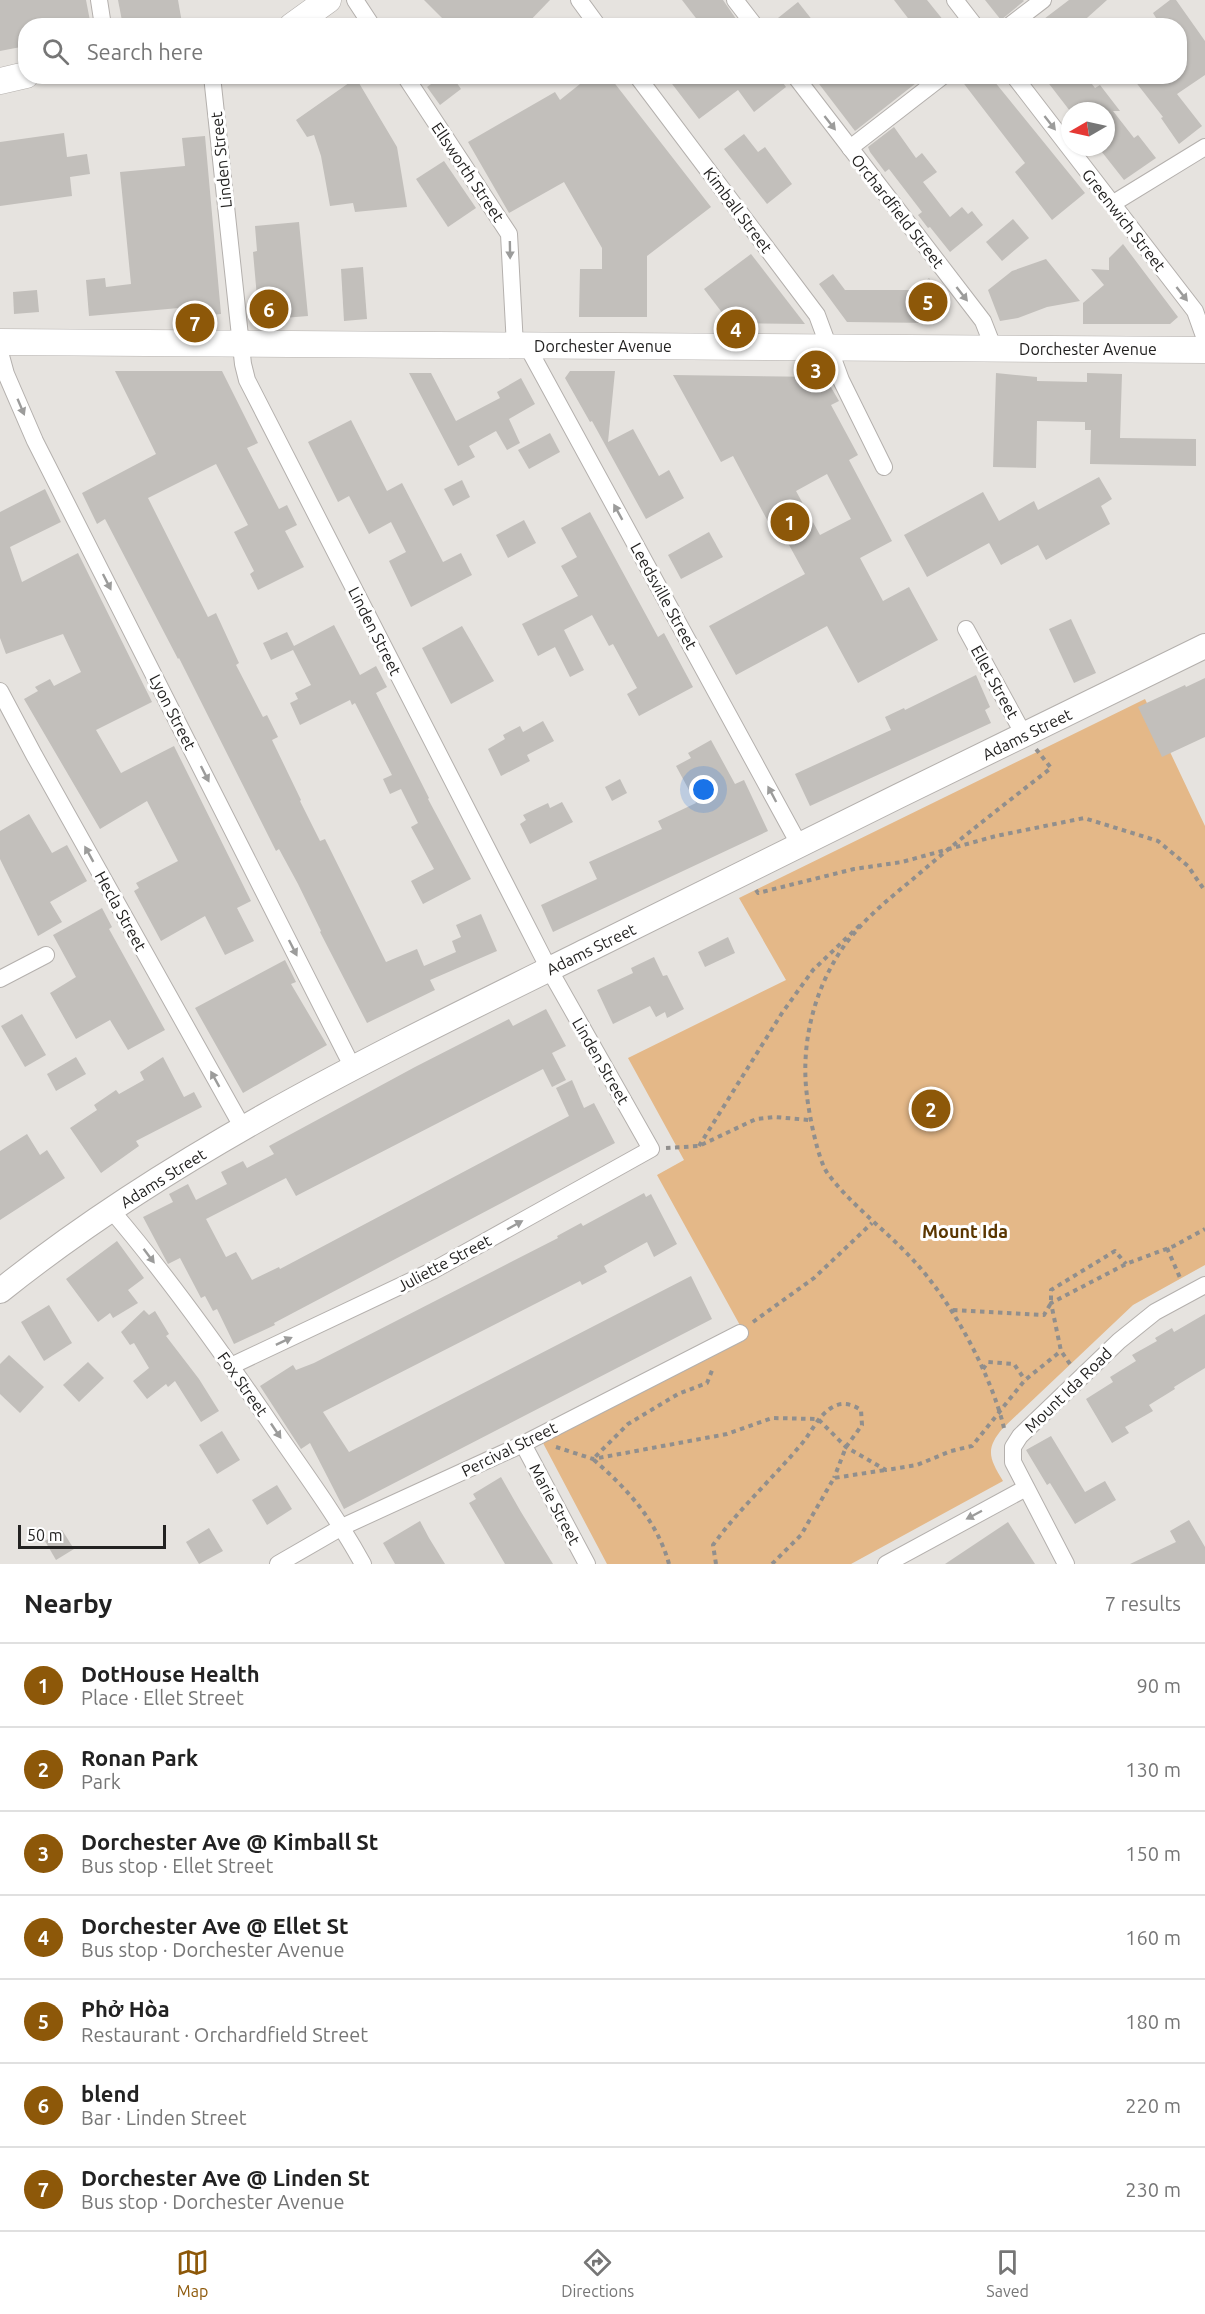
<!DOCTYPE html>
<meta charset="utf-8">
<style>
:root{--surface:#fff;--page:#f6f6f6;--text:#222;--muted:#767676;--line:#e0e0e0;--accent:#8d5809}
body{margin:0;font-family:Ubuntu,sans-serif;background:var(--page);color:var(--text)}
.compass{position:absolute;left:1061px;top:102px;width:54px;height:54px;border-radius:50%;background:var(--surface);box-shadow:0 2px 4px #0004;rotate:261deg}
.scale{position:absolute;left:18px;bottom:15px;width:148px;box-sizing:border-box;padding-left:6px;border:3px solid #232221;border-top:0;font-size:16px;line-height:21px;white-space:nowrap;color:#232221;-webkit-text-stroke:4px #fff;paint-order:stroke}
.you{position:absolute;left:704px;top:790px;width:21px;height:21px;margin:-15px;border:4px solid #fff;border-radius:50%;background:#1a73e8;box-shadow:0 0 0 9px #1a73e833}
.badge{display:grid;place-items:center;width:39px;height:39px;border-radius:50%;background:var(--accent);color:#fff;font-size:20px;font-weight:700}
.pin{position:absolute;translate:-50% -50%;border:3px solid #fff;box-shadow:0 2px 6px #0006}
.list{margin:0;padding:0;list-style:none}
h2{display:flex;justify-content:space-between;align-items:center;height:78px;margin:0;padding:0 24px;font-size:26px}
h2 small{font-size:20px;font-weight:400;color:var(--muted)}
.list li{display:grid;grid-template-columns:39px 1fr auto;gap:18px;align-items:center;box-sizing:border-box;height:84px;padding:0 24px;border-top:2px solid var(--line)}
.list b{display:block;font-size:22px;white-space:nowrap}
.list p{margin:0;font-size:20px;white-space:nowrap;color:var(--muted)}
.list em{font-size:20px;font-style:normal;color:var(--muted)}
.icon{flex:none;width:33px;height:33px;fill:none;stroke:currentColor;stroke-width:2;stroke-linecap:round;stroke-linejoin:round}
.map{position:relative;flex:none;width:1205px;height:1564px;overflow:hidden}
.search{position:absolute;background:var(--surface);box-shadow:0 2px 4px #0004;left:18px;right:18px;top:18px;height:66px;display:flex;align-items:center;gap:15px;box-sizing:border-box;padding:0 21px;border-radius:24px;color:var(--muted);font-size:22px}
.sheet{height:666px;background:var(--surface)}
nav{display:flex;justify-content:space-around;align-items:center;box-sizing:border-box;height:84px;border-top:2px solid var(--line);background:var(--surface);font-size:16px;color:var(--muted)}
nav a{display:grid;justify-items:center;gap:3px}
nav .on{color:var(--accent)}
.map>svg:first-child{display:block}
.green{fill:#e4b888}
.building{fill:#c2bfbb;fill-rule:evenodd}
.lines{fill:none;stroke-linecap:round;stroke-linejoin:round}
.street-casing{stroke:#b4b0ad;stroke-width:18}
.secondary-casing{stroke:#b4b0ad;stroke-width:26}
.primary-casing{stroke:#b4b0ad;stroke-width:27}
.path{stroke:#918f8d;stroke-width:4;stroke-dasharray:4.5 4.5;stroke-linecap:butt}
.street{stroke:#fff;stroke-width:16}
.secondary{stroke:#fff;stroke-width:24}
.primary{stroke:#fff;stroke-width:26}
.oneway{fill:#9c9c9b}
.labels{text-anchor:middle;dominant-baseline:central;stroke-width:6;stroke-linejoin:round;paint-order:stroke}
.street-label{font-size:16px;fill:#232221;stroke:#fff}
.neighbourhood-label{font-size:18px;font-weight:bold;fill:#5a3601;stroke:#fff}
</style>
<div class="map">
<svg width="1205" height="1564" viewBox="0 0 1205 1564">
<rect width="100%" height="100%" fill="#e6e3df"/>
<!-- green -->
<path class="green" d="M1145 699 1205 826V1265L1133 1305 1003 1428C985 1449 989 1458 1003 1481L851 1564H607L543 1443 747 1338 657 1175 684 1160 628 1058 786 980 739 898Z"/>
<!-- building -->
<g class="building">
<path d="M0 0H86L91 26H26V46L0 51Z"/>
<path d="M118 0H178L182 23 169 26H123Z"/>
<path d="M424 0H550L525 26H450Z"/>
<path d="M682 0H723L741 26H702Z"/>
<path d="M894 0H927L948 26H914Z"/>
<path d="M985 0H1023L1024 1 1001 20Z"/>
<path d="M1069 0H1107L1078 26H1027L1037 18 1040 22Z"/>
<path d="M1170 0H1176L1205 41V75L1177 94 1202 126 1179 144 1161 118 1163 117 1131 76H1179V26H1161L1153 13Z"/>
<path d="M798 2 817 26H768Z"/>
<path d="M442 76H452L461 89 440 105 427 87Z"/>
<path d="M590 76H609L711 207 647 256V317H579L580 269H602V248L564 182 509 213 468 142 555 92 560 100Z"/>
<path d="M666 76H778L786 87 754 112 738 90 699 119Z"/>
<path d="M813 76H925L855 131Z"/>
<path d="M958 76H990L1085 193 1052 220 1015 172 1025 163Z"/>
<path d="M1043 76H1086L1095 88 1100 85 1120 111H1113L1134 138 1138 135 1156 158 1124 180 1098 147H1106V111H1070Z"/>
<path d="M356 78 397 147 407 207 355 212 353 203 330 206 321 156 314 135 307 137 296 120Z"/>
<path d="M894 127 916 158 922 153 937 172 923 182 950 217 962 207 968 214 972 211 983 225 950 252 930 227 928 228 918 215 922 212 889 169 885 172 870 152 868 147Z"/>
<path d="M64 133 67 157 87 154 90 174 70 177 72 196 0 206V142Z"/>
<path d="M744 134 758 152 765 147 792 184 767 204 724 149Z"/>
<path d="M205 136 221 314 180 318 179 308 89 316 86 280 105 278 106 287 131 284 120 172 185 166 182 138Z"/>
<path d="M444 161 476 208 448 227 416 179Z"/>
<path d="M1013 219 1029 238 1002 261 986 242Z"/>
<path d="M299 222 308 316 259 320 253 252 257 251 255 226Z"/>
<path d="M1123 244 1178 317 1170 324H1083V303L1104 285 1091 269 1109 270V258Z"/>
<path d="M751 254 805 324 730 323 704 289Z"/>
<path d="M1046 259 1080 301 1047 307 1018 318 1000 321 988 290 1012 271Z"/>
<path d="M363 267 367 319 344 321 341 269Z"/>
<path d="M833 274 845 290H914L929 278 948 303 933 323 847 322 819 284Z"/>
<path d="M37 290 39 312 14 314 13 292Z"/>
<path d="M115 371H222L258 443 247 448 279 509 287 505 297 525 285 531 304 567 258 590 250 574 254 571 234 532 248 525 216 464 148 498 208 617 216 613 239 663 236 665 263 717 267 715 278 737 272 740 301 800 300 801 320 841 325 839 386 962 417 949 424 966 456 952 452 941 461 937 456 925 481 914 497 951 430 980 435 990 367 1023 320 932 321 931 298 884 279 849 276 851 179 658 178 659 105 519 97 524 82 493 156 454Z"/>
<path d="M570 371H615L608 442 633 429 659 476 669 470 684 498 646 519 592 421 590 422 565 378Z"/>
<path d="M409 373H431L456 421 500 398 497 392 521 378 535 404 509 419 520 443 507 450 496 431 469 446 475 457 458 466Z"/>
<path d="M996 373 1037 377V381L1087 382V373L1122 374 1120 438 1196 439V466L1090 464 1091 430H1085V422L1037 421 1036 468 993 467Z"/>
<path d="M673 375 825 377 839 401 831 405 858 455 849 460 892 541 860 558 883 601 909 587 938 640 858 683 827 626 736 675 709 626 805 574 778 525 772 529 733 456 721 462ZM827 474 851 519 820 535 796 491Z"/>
<path d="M351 420 387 491 402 483 443 562 461 553 472 575 411 607 389 561 406 552 391 522 369 534 349 496 338 502 308 442Z"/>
<path d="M550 433 560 452 529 469 518 450Z"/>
<path d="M1099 477 1112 499 1101 506 1110 524 1046 560 1038 545 1001 565 989 543 927 577 904 535 983 492 999 521 1034 501 1038 510Z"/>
<path d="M462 480 470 497 453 506 444 489Z"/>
<path d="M45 489 61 522 10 547 22 582 78 553 152 702 96 730 121 773 174 746 251 901 237 908 254 941 225 955 205 916 161 941 134 891 139 888 136 883 178 861 147 801 100 829 24 699 38 691 35 687 50 679 54 686 81 672 63 634 6 654 0 638V512Z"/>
<path d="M590 512 658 637 664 633 693 687 639 716 627 694 637 688 613 644 609 646 592 615 564 630 584 670 570 677 555 647 538 656 522 624 578 596 561 566 577 557 561 528Z"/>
<path d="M524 520 536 543 508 558 496 535Z"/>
<path d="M709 532 723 557 681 579 668 555Z"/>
<path d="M1071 619 1096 673 1074 683 1049 629Z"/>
<path d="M334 625 360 675 376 666 387 687 376 693 429 798 428 799 471 879 423 904 411 881 434 869 411 827 418 823 401 789 390 794 383 779 392 775 355 703 352 705 350 700 300 725 290 703 298 699 295 693 311 685 293 650 271 660 263 643 287 632 294 646Z"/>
<path d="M462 626 494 681 451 704 422 648Z"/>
<path d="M976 675 990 707 985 710 991 723 810 806 795 774 891 730 885 717 904 708 905 710Z"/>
<path d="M1205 678V737L1162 757 1138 707 1185 685 1186 687Z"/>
<path d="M543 721 554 741 527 755 530 761 501 776 488 749 505 739 503 735 520 726 523 732Z"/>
<path d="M711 740 735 784 744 780 768 831 553 932 541 905 597 879 589 862 662 829 658 821 696 803 676 766 691 758 688 753Z"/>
<path d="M620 779 627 793 612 801 605 787Z"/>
<path d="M562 802 573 822 530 844 520 824 526 820 523 815 548 803 550 808Z"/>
<path d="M29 814 52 853 67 845 87 881 50 902 62 922 38 936 0 859V831Z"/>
<path d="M102 908 112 927 109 929 165 1030 128 1050 110 1020 76 1039 50 993 76 977 53 935Z"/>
<path d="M728 937 735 953 705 967 698 952Z"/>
<path d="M654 957 663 976 667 975 684 1009 667 1018 665 1012 656 1017 650 1006 613 1024 597 990 633 973 631 968Z"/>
<path d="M285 960 296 982 291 984 327 1045 243 1093 195 1008Z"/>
<path d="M546 1009 566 1046 552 1053 566 1080 552 1087 543 1069 296 1196 286 1178 206 1219 226 1257 236 1252 252 1280 279 1267 280 1269 569 1116 556 1088 572 1080 584 1108 594 1103 615 1143 274 1323 275 1325 234 1344 217 1309 213 1311 205 1296 201 1298 180 1258 168 1264 143 1217 173 1202 169 1194 188 1184 196 1200 227 1184 221 1172 243 1161 247 1168 274 1154 269 1146 415 1067 509 1019 513 1026Z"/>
<path d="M22 1014 46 1055 25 1067 1 1026Z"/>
<path d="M76 1057 86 1074 56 1091 47 1074Z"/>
<path d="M163 1057 184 1097 194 1092 202 1107 136 1141 139 1146 101 1173 70 1128 97 1110 94 1105 116 1090 119 1094 144 1080 140 1072Z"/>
<path d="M27 1134 40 1155 47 1150 65 1178 0 1220V1151Z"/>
<path d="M644 1193 646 1197 651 1194 677 1244 654 1257 647 1242 604 1266 607 1272 582 1285 580 1281 323 1412 349 1452 691 1276 712 1319 344 1509 310 1443 301 1449 260 1386 293 1365 296 1370 314 1363 558 1238 557 1236 581 1223 583 1226Z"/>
<path d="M117 1241 144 1278 128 1290 138 1303 113 1318 110 1313 98 1322 66 1279Z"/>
<path d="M49 1305 72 1343 44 1361 21 1322Z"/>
<path d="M144 1310 149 1315 155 1311 169 1334 166 1336 199 1379 219 1411 201 1422 175 1381 168 1387 166 1384 147 1399 133 1381 149 1368 134 1343 130 1345 121 1332Z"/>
<path d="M1205 1314V1368L1174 1387 1175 1389 1149 1405 1153 1411 1125 1427 1129 1433 1112 1443 1086 1399 1113 1382 1110 1377 1136 1361 1132 1355 1157 1341 1155 1338 1172 1328 1174 1332Z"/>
<path d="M9 1355 44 1387 20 1413 0 1394V1364Z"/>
<path d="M88 1362 104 1378 79 1402 63 1385Z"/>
<path d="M222 1431 240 1460 217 1474 199 1445Z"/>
<path d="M1051 1436 1085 1492 1105 1481 1116 1500 1075 1524 1050 1483 1047 1485 1026 1450Z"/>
<path d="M501 1477 521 1512 553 1564H505L481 1523 469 1503 476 1499 473 1494Z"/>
<path d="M277 1485 292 1509 267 1525 252 1500Z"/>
<path d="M1189 1520 1205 1547V1564H1130L1176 1542 1170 1531Z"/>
<path d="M420 1521 429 1538 445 1564H395L383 1543Z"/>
<path d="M1008 1522 1035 1564H945Z"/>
<path d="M209 1528 223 1551 199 1564 186 1542Z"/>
<path d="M62 1530 74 1549 56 1560 45 1541Z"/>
</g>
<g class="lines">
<defs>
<g id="street">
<path d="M99 0 103 26"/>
<path d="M355 0 372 26"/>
<path d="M579 0 598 26"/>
<path d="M735 0 755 26"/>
<path d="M955 0 975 26"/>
<path d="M1009 26 1043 0"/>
<path d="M212 76 243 364 247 380 549 969 651 1149 434 1270 231 1366"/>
<path d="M405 76 509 234 515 346"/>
<path d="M637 76 817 315 841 380 884 467"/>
<path d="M795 76 983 321 994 349"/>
<path d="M1014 76 1195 311 1205 339"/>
<path d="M850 148 943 76"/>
<path d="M1112 204 1205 147"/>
<path d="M527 346 800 846"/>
<path d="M0 352 6 374 35 441 353 1068"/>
<path d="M966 629 1024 735"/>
<path d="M0 691 34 755 244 1130"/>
<path d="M0 979 46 955"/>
<path d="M112 1211C171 1280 224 1355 275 1430 306 1475 337 1517 363 1564"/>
<path d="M523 1444 587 1564"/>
<path d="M278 1564 342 1527 523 1444 740 1333"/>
<path d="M886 1564 1026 1488"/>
<path d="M1066 1564 1013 1462V1447L1020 1436 1119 1341 1155 1312 1205 1285"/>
</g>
<path id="secondary" d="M0 1291C177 1149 386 1050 588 950 793 848 999 746 1205 646"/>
<g id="primary">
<path d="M292 26 328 0"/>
<path d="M0 81 26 75"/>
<path d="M0 342 1205 350"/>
</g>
</defs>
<!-- street casing -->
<use href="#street" class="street-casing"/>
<!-- secondary casing -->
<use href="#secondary" class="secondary-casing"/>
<!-- primary casing -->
<use href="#primary" class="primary-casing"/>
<!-- path -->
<g class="path">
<path d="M756 890 758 893 854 869 902 862 996 836 1084 818 1158 841 1188 866 1205 891"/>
<path d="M699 1146 782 1013 813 970 860 925"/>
<path d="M666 1148 699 1146 756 1119 775 1117 809 1120"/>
<path d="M1167 1248 1181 1280"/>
<path d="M953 1310 1044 1315 1051 1303V1290L1115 1251 1126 1264"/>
<path d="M753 1322 814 1278 872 1223"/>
<path d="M1070 1364 1061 1351 1051 1303 1126 1264 1174 1246 1205 1229"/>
<path d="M983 1369 988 1362 1014 1364 1025 1380"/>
<path d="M1004 1428C991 1374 952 1302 914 1261 887 1231 853 1207 828 1174 818 1161 809 1114 807 1096 801 1050 811 1001 835 960 853 928 885 902 913 879 958 840 1005 804 1051 768L1036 749"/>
<path d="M556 1447 593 1459 727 1434 772 1418 818 1419 846 1447 886 1470 917 1465 951 1451 972 1446 1025 1380 1061 1351"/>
<path d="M669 1564C657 1520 626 1488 593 1459L628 1424 678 1394 707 1383 713 1368"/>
<path d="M716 1564 713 1545C739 1509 771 1480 799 1447 811 1434 816 1418 831 1408 842 1401 852 1404 861 1410L862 1425 846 1447 834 1478"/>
<path d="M772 1564 801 1535 834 1478 885 1470"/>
</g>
<!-- street -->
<use href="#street" class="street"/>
<!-- secondary -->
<use href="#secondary" class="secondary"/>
<!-- primary -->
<use href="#primary" class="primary"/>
</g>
<!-- one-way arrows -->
<defs><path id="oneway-solid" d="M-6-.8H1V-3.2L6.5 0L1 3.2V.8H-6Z" transform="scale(1.5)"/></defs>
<g class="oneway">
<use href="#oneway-solid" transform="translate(830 123) rotate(52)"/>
<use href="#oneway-solid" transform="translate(1050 123) rotate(52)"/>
<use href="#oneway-solid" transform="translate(510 250) rotate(89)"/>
<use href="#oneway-solid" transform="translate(962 294) rotate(52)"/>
<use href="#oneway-solid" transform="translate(1182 294) rotate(52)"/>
<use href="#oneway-solid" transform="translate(21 407) rotate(67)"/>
<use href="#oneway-solid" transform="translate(618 512) rotate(-119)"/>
<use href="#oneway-solid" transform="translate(107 582) rotate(63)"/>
<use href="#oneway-solid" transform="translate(205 774) rotate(63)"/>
<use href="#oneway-solid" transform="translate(772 794) rotate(-118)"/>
<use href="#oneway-solid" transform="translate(89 854) rotate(-119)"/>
<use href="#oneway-solid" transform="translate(293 948) rotate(63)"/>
<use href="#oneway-solid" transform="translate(215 1079) rotate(-119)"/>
<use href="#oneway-solid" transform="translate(515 1225) rotate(-29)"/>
<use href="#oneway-solid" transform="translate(149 1256) rotate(53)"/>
<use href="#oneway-solid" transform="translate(284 1341) rotate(-25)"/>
<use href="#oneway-solid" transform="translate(276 1431) rotate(56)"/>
<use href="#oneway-solid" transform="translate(974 1515) rotate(152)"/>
</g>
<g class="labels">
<!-- street labels -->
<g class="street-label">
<text transform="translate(221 160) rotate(-96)">Linden Street</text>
<text transform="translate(468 172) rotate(56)">Ellsworth Street</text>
<text transform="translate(738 210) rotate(53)">Kimball Street</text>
<text transform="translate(898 211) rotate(52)">Orchardfield Street</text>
<text transform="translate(1124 220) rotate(52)">Greenwich Street</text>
<text x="603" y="346">Dorchester Avenue</text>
<text x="1088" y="349">Dorchester Avenue</text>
<text transform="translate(664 596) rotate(61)">Leedsville Street</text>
<text transform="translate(375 631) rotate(63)">Linden Street</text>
<text transform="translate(995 682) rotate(61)">Ellet Street</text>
<text transform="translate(173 712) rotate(63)">Lyon Street</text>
<text transform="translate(1027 734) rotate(-26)">Adams Street</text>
<text transform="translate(121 911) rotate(61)">Hecla Street</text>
<text transform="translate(591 949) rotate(-26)">Adams Street</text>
<text transform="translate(601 1061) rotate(60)">Linden Street</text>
<text transform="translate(163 1178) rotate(-32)">Adams Street</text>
<text transform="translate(444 1263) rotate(-28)">Juliette Street</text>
<text transform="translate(243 1384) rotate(55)">Fox Street</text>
<text transform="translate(1068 1390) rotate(-44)">Mount Ida Road</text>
<text transform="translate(509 1449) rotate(-26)">Percival Street</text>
<text transform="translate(555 1504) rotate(62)">Marie Street</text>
</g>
<!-- neighbourhood labels -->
<g class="neighbourhood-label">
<text x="965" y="1231">Mount Ida</text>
</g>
</g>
</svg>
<svg class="compass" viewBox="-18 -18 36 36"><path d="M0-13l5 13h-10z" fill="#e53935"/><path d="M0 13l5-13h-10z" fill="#767676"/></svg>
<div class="scale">50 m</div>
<div class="you"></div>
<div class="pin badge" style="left:790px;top:522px">1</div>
<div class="pin badge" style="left:931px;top:1109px">2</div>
<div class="pin badge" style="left:816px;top:370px">3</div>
<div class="pin badge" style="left:736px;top:329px">4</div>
<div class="pin badge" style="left:928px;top:302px">5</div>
<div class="pin badge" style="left:269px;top:309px">6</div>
<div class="pin badge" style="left:195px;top:323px">7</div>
<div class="search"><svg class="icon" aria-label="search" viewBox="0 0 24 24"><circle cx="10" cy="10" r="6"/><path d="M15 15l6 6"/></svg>Search here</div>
</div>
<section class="sheet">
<h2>Nearby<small>7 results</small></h2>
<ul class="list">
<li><span class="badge">1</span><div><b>DotHouse Health</b><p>Place · Ellet Street</p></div><em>90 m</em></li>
<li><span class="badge">2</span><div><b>Ronan Park</b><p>Park</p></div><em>130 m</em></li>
<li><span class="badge">3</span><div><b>Dorchester Ave @ Kimball St</b><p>Bus stop · Ellet Street</p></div><em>150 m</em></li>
<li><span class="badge">4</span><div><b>Dorchester Ave @ Ellet St</b><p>Bus stop · Dorchester Avenue</p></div><em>160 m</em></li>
<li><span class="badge">5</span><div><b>Phở Hòa</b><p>Restaurant · Orchardfield Street</p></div><em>180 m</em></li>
<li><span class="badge">6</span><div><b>blend</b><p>Bar · Linden Street</p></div><em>220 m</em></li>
<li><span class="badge">7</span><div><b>Dorchester Ave @ Linden St</b><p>Bus stop · Dorchester Avenue</p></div><em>230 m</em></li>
</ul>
</section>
<nav>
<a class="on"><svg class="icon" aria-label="map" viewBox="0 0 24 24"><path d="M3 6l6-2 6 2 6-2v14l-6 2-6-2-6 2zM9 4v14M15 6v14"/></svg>Map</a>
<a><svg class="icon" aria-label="directions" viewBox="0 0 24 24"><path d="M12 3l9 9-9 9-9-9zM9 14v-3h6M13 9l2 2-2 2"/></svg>Directions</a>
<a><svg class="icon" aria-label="saved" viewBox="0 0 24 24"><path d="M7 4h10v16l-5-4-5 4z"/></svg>Saved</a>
</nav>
